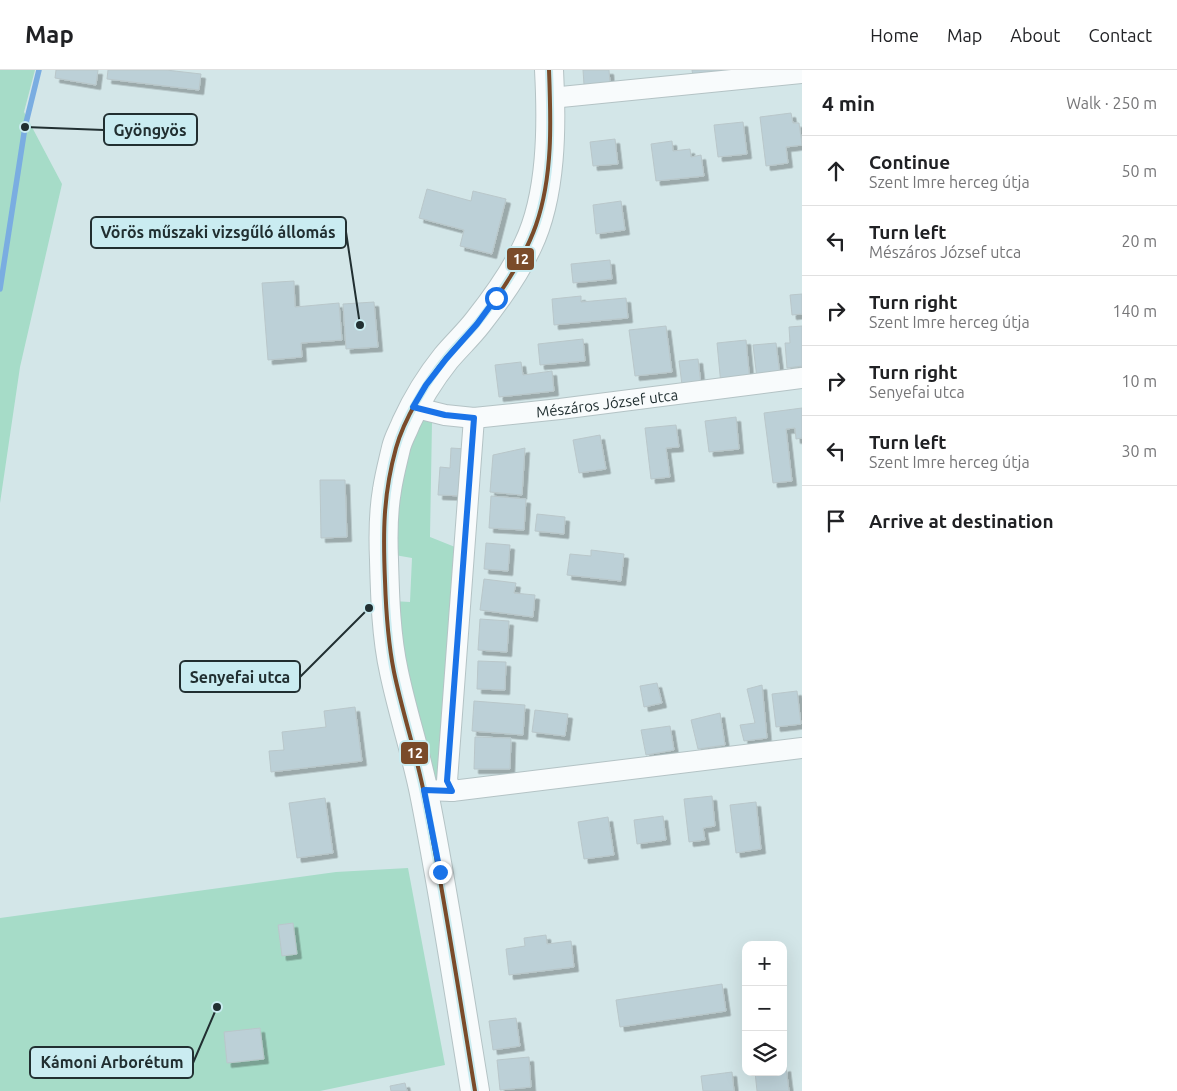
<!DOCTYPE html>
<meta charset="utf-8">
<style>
:root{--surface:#fff;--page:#f2f2f2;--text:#202124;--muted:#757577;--line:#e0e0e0}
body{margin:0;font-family:Ubuntu,sans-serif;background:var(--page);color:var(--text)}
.controls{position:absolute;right:15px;bottom:15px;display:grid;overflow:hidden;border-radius:10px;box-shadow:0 5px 20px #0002}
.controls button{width:45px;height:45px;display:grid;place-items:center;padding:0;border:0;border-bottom:1px solid var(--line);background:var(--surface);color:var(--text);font:25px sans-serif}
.stop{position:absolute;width:15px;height:15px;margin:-11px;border:4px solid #1a73e8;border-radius:50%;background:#fff}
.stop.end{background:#1a73e8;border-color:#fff;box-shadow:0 1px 5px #0008}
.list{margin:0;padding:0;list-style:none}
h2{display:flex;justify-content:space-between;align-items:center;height:65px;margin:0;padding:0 20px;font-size:21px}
h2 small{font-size:16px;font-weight:400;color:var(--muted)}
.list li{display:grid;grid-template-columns:32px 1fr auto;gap:15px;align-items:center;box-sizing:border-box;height:70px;padding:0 20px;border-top:1px solid var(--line)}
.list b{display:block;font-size:19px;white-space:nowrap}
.list p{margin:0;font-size:16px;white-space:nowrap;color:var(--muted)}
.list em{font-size:16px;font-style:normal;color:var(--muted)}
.icon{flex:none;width:28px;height:28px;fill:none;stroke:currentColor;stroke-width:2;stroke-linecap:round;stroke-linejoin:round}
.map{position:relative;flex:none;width:802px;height:1021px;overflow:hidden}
header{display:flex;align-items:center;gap:30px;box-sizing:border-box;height:70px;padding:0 25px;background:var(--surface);border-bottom:1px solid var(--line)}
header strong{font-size:24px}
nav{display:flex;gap:28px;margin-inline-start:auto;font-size:18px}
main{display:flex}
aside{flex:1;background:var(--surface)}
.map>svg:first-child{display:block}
.green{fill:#a6dcc8}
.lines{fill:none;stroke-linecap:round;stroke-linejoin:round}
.stream{stroke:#7aade1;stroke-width:5.5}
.building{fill:#bcd0d7;stroke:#b9c7ca;filter:url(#shadow)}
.street-casing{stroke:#b4c3c5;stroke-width:22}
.secondary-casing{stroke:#b4c3c5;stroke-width:30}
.street{stroke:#f8fbfc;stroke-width:20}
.secondary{stroke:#f8fbfc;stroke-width:28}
.bus-1-casing{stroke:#caecf1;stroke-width:8}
.bus-1{stroke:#7a4b2a;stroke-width:4}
.route{stroke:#1a73e8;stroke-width:6}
.labels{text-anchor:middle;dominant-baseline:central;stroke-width:4;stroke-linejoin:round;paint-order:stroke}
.street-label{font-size:15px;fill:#212f31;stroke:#caecf1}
.leader{fill:none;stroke:#212f31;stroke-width:2}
.callout-dot{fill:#212f31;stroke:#caecf1;stroke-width:2}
.callout{fill:#caecf1;stroke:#212f31;stroke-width:2}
.callout-label{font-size:16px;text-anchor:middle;font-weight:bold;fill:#212f31}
.line-badge{stroke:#caecf1;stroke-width:2}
.badge-label{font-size:14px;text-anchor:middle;font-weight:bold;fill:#fff}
</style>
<header>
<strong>Map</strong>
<nav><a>Home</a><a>Map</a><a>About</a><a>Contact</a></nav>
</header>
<main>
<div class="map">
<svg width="802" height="1021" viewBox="0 0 802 1021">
<defs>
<filter id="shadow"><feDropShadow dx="4.5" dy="4.5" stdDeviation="0" flood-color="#0004"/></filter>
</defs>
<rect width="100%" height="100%" fill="#d3e6e8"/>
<!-- green -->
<g class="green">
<path d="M0 0H35L24 42 62 114 20 297 0 433Z"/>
<path d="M419 347 432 352 430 467 460 479 447 711 428 716 392 531 410 532 412 488 389 484 395 412Z"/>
<path d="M408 798 445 995 320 1021H0V848L336 802Z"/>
</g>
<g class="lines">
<!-- stream -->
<path class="stream" d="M0 219 25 57 39 0"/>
</g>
<!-- building -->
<g class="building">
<path d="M56 0H98L96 15 55 8Z"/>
<path d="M108 0H166L201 4 199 20 107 9Z"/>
<path d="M583 0H609L610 13 584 15Z"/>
<path d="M692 0H724V3L693 6Z"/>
<path d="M791 43 793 53H799L802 75 786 77 788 93 766 96 760 47Z"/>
<path d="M743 52 747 84 718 87 714 55Z"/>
<path d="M615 69 618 94 593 96 590 72Z"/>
<path d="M672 71 673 81 690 79 691 87 701 85 704 106 656 111 651 74Z"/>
<path d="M427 119 471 131 473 121 506 129 492 184 460 176 464 160 419 148Z"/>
<path d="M621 131 625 160 596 164 593 135Z"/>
<path d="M610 190 612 209 573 213 571 194Z"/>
<path d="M294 211 295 237 339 233 342 270 301 273 302 287 268 290 262 213Z"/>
<path d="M802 224V244L792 245 790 225Z"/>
<path d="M581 226V232L626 228 628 248 554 255 552 229Z"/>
<path d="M374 232 378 277 346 279 343 234Z"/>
<path d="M666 256 672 302 635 306 629 260Z"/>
<path d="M802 256V296L787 298 785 273H790L789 257Z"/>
<path d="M583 269 585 291 540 295 538 274Z"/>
<path d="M746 270 750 312 721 315 717 273Z"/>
<path d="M776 273 780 305 757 308 753 275Z"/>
<path d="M698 289 701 314 682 315 679 291Z"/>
<path d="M521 292 523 305 552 301 554 321 499 327 495 295Z"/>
<path d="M802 338V368L796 369 795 358 786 359 792 411 773 413 764 343Z"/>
<path d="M736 347 739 379 709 382 705 351Z"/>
<path d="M676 355 679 377 666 378 670 407 651 409 645 358Z"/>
<path d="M600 365 606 399 579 403 573 370Z"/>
<path d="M451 378 467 379 465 426 438 425 440 397 450 398Z"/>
<path d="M525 378 522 425 490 422 493 385Z"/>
<path d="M320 410H345L347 467 321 468Z"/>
<path d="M491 426 526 429 524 460 489 458Z"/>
<path d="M537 444 565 447 564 464 535 461Z"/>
<path d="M486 473 510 475 508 501 484 499Z"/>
<path d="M591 480 624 484 621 511 567 505 570 484 591 486Z"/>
<path d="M484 509 516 513 514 523 535 525 533 547 480 540Z"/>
<path d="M480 549 509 551 507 582 478 580Z"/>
<path d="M478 591 506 592 505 620 477 619Z"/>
<path d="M657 613 662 633 644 637 640 616Z"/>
<path d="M762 615 767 668 744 671 740 655 755 653 747 619Z"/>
<path d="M797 621 801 654 776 657 772 624Z"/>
<path d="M474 631 525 635 523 665 472 661Z"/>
<path d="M355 637 362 691 271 702 269 681 284 680 282 662 326 657 324 641Z"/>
<path d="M535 640 568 644 565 666 532 662Z"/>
<path d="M720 643 725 675 698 679 691 650Z"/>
<path d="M670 656 674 680 646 685 641 660Z"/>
<path d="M475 667 511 668 510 699H474Z"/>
<path d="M712 726 715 756 703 758 705 770 689 772 684 729Z"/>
<path d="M325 728 333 783 297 788 289 733Z"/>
<path d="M756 732 761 779 736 783 730 735Z"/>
<path d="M663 746 666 770 637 774 634 750Z"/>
<path d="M608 747 614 785 584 789 578 752Z"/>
<path d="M293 853 297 884 282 886 278 855Z"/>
<path d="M546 865 547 874 571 871 574 897 509 905 506 879 525 876 524 868Z"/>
<path d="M722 914 726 941 620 957 616 930Z"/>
<path d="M516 948 520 976 493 980 489 951Z"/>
<path d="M260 958 264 989 227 993 224 962Z"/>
<path d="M529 987 531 1017 500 1020 497 990Z"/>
<path d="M786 997 789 1021H757L755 1002H783V998Z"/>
<path d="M732 1002 734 1021H703L701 1006Z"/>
<path d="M405 1013 407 1021H391L390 1016Z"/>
</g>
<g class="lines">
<defs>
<g id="street">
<path d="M551 28 802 3"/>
<path id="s1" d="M413 337 445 345 474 348 560 339 802 308"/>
<path d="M424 720 452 721 802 678"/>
<path d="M452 721 447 711 474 348"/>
</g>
<path id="secondary" d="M475 1021C459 923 444 825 425 728 417 686 403 645 394 602 386 566 385 527 384 490 383 466 383 443 387 420 389 406 393 391 396 378 398 369 403 361 406 353 417 329 430 308 446 288 456 276 468 265 478 252 497 228 515 203 528 175 552 125 552 55 549 0"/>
</defs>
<!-- street casing -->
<use href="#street" class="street-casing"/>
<!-- secondary casing -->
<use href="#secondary" class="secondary-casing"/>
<!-- street -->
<use href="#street" class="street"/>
<!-- secondary -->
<use href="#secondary" class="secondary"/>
<defs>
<path id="bus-1" d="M475 1021C459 923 444 825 425 728 417 686 403 645 394 602 388 572 386 542 385 511 383 463 383 425 396 378 404 349 427 311 446 288 455 277 465 267 475 256 499 226 523 192 536 155 553 106 551 51 549 0"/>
</defs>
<!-- bus-1 casing -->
<use href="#bus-1" class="bus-1-casing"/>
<!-- bus-1 -->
<use href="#bus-1" class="bus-1"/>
</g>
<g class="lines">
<!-- route -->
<path class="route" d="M440 802 424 720 452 721 447 711 474 348 445 345 413 337 426 315 446 289 477 254 496 228"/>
</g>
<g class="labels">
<!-- street labels -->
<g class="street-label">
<text stroke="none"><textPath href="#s1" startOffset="196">Mészáros József utca</textPath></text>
</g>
</g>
<!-- callouts -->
<path class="leader" d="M25 57L104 60M360 255L346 162M369 538L300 607M217 937L193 993"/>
<g class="callout-dot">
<circle cx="25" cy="57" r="5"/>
<circle cx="360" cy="255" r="5"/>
<circle cx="369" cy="538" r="5"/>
<circle cx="217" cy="937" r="5"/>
</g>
<g class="callout">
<rect x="104" y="44" width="93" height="31" rx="5"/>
<rect x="91" y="147" width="255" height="31" rx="5"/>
<rect x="180" y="591" width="120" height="31" rx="5"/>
<rect x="30" y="977" width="163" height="31" rx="5"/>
</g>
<g class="callout-label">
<text x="150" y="66">Gyöngyös</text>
<text x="218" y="168">Vörös műszaki vizsgűló állomás</text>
<text x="240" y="613">Senyefai utca</text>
<text x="112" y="998">Kámoni Arborétum</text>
</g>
<g class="line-badge">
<rect x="506" y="177" width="29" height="24" rx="5" fill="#7a4b2a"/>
<rect x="400" y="671" width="29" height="24" rx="5" fill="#7a4b2a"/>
</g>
<g class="badge-label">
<text x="521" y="194">12</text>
<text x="415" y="688">12</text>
</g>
</svg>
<div class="controls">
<button>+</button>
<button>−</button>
<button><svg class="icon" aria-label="layers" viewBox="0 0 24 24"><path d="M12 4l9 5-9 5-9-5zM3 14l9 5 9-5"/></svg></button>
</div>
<div class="stop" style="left:496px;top:228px"></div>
<div class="stop end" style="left:440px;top:802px"></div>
</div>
<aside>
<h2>4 min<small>Walk · 250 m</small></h2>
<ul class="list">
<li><svg class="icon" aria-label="ahead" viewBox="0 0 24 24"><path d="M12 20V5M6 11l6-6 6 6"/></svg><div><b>Continue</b><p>Szent Imre herceg útja</p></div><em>50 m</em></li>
<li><svg class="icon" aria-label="left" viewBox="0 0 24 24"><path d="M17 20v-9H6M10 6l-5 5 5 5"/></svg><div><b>Turn left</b><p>Mészáros József utca</p></div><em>20 m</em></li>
<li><svg class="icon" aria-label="right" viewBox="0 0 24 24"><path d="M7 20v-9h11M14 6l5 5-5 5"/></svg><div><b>Turn right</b><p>Szent Imre herceg útja</p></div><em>140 m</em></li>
<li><svg class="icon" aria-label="right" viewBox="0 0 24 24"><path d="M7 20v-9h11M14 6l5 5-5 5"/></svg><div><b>Turn right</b><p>Senyefai utca</p></div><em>10 m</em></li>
<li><svg class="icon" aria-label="left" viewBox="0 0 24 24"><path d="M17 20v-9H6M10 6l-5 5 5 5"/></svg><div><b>Turn left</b><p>Szent Imre herceg útja</p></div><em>30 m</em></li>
<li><svg class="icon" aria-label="arrive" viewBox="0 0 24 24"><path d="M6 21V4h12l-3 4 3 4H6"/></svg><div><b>Arrive at destination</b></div></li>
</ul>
</aside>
</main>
